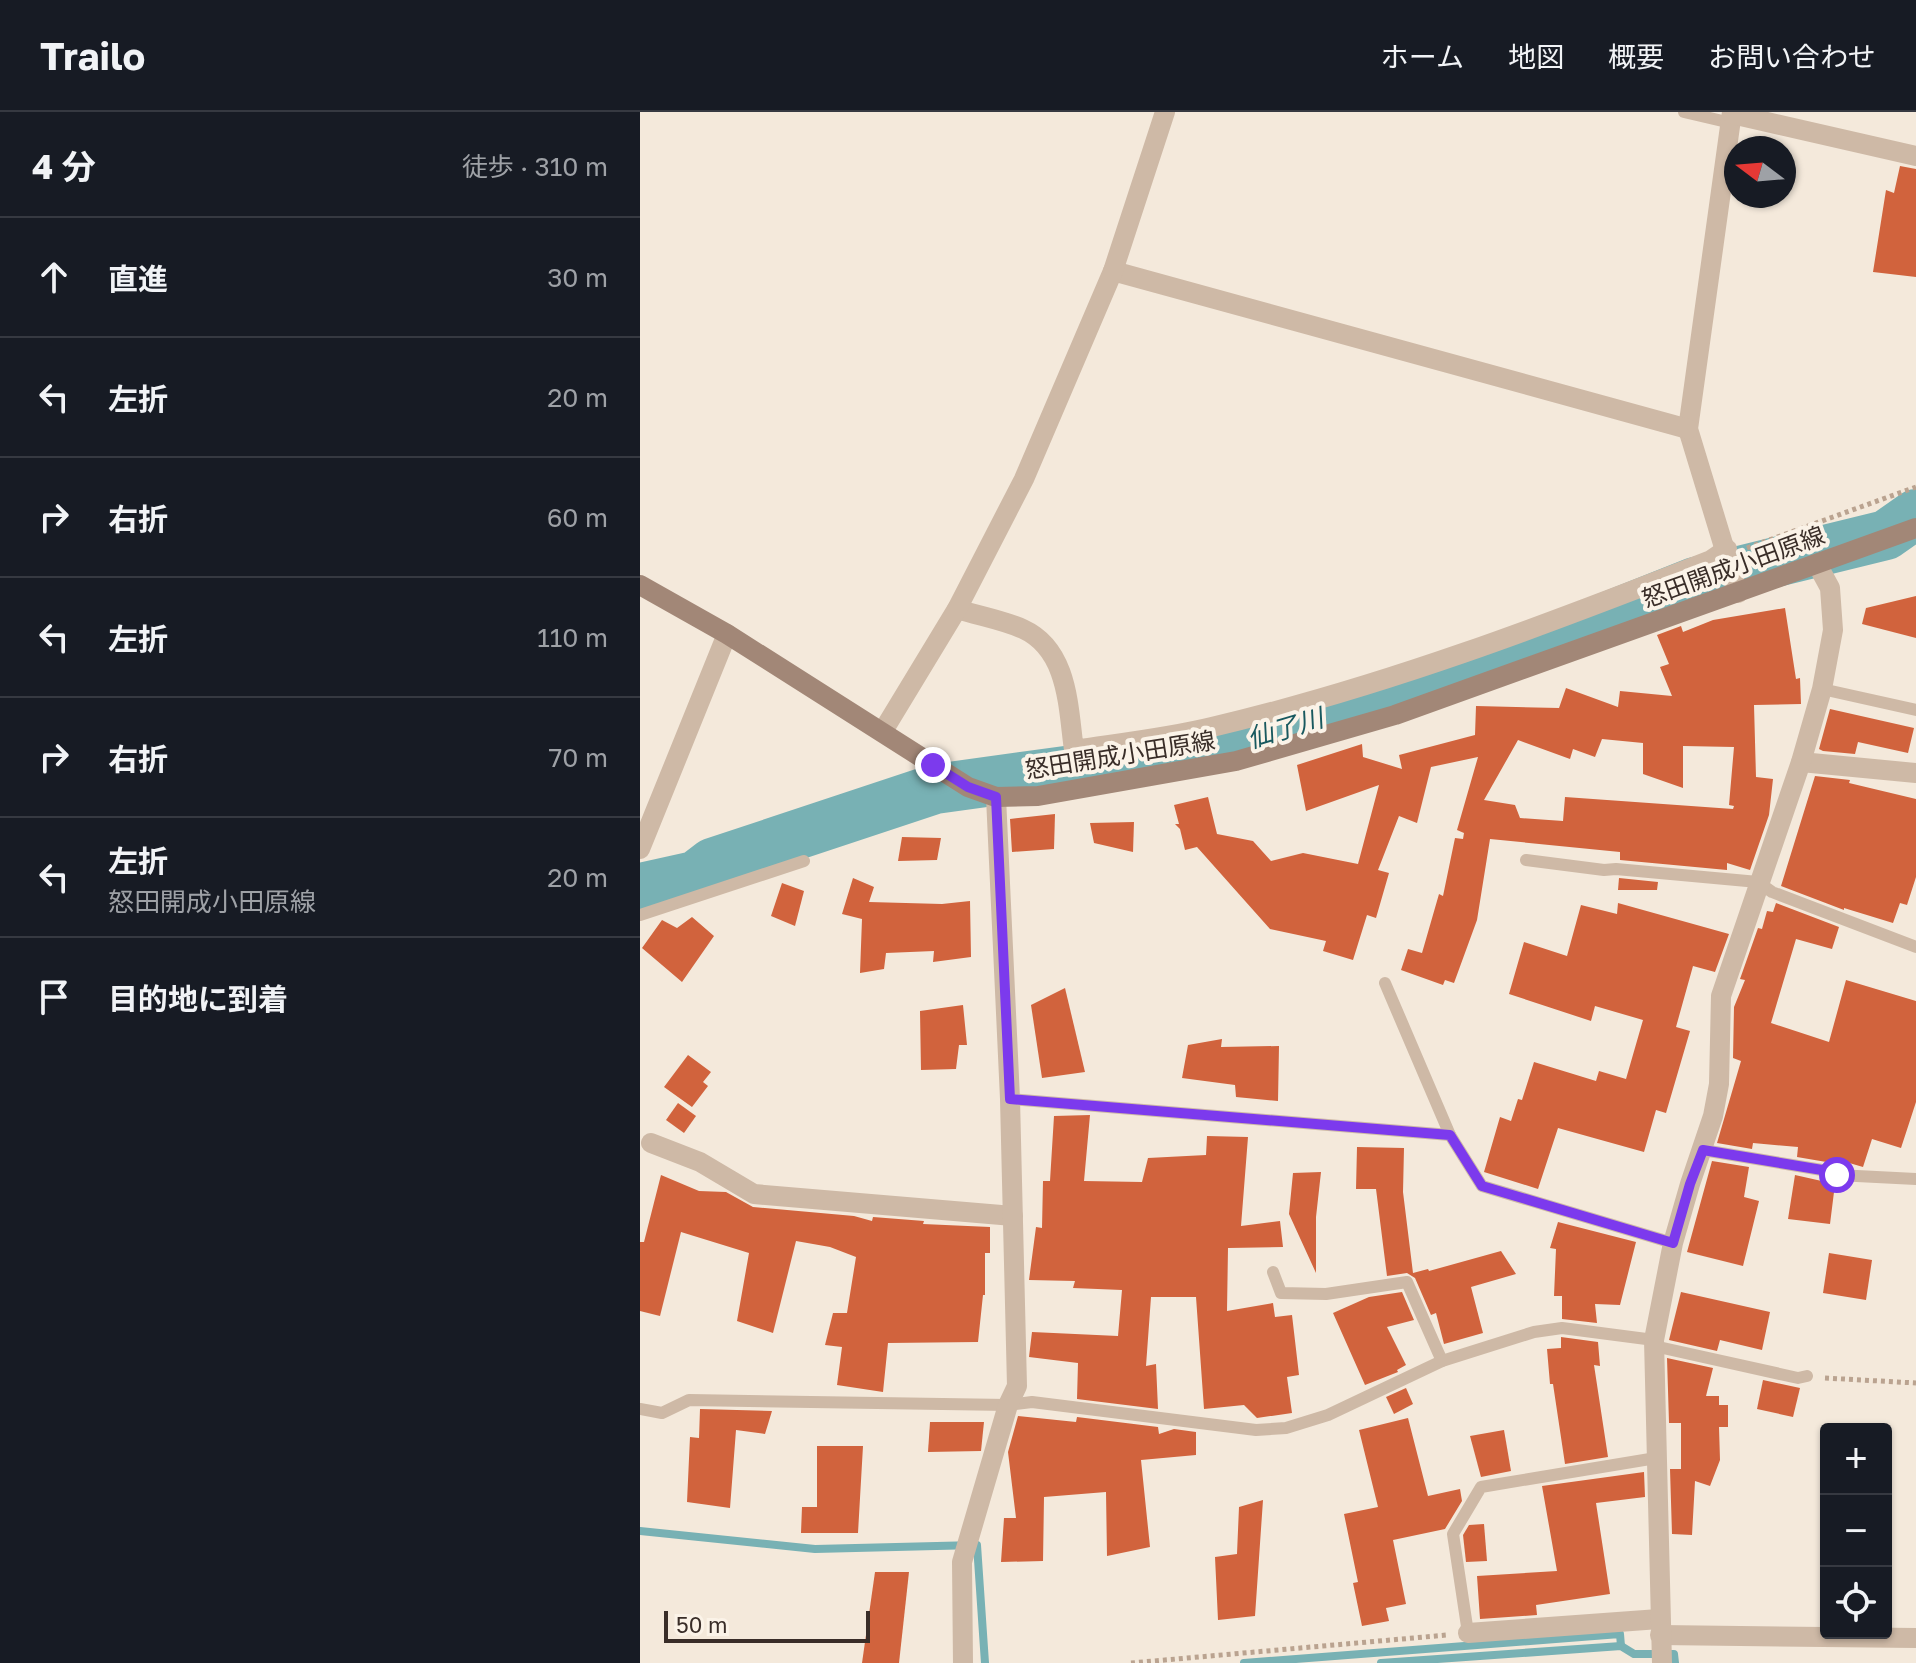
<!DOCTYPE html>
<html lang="ja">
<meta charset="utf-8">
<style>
:root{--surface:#171b24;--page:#242831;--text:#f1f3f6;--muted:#9ea1a6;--line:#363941}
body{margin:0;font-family:"Golos Text","Noto Sans JP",sans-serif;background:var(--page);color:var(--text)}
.controls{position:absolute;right:24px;bottom:24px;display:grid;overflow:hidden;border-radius:8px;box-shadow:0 2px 6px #0004}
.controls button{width:72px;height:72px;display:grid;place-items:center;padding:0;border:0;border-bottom:2px solid var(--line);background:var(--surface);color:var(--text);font:40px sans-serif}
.compass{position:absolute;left:1084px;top:24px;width:72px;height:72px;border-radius:50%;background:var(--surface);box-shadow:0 2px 6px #0004;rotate:286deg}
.scale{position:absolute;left:24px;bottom:20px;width:206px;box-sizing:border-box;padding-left:8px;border:4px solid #392d28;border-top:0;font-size:22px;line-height:28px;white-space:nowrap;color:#392d28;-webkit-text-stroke:6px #fbf3e8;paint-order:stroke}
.stop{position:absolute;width:24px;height:24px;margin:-18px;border:6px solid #7c3aed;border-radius:50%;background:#fff}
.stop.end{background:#7c3aed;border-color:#fff;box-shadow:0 2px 8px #0008}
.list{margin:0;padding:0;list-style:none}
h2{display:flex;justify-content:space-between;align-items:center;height:104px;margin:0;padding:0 32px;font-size:34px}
h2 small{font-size:26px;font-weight:400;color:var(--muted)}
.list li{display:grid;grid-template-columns:52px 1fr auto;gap:24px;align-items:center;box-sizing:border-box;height:120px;padding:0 32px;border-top:2px solid var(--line)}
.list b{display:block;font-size:30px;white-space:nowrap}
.list p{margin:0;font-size:26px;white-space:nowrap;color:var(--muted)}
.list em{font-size:26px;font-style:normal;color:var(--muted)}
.icon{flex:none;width:44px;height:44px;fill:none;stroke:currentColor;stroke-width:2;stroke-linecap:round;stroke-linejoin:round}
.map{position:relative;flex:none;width:1276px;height:1551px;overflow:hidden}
header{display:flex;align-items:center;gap:48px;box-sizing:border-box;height:112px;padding:0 40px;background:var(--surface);border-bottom:2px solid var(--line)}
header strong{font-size:38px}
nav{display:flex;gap:44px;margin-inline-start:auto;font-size:28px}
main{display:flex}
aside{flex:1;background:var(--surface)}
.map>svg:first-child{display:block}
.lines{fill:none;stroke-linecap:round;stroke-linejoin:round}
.stream{stroke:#78b1b4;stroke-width:8}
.river{stroke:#78b1b4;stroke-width:50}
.building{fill:#d1633d;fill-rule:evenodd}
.path{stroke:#baa390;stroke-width:5;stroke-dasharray:4 4;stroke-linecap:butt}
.lane{stroke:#ceb9a6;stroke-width:12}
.street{stroke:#ceb9a6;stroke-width:20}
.secondary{stroke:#a28777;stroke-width:20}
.route{stroke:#7c3aed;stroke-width:10}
.labels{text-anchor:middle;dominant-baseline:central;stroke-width:8;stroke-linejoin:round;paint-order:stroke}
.street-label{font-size:24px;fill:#392d28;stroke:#fbf3e8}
.water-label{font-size:26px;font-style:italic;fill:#19595f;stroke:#fbf3e8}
</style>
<header>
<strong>Trailo</strong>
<nav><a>ホーム</a><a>地図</a><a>概要</a><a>お問い合わせ</a></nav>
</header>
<main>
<aside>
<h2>4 分<small>徒歩 · 310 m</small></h2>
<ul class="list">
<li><svg class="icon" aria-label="ahead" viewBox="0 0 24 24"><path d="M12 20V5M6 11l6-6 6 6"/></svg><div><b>直進</b></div><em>30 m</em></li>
<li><svg class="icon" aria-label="left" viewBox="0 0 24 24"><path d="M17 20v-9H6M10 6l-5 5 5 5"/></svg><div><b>左折</b></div><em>20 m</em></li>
<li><svg class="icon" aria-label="right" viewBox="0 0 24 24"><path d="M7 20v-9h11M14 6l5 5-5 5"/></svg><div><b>右折</b></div><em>60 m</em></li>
<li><svg class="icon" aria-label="left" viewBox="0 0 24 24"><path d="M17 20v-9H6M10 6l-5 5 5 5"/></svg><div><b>左折</b></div><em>110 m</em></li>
<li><svg class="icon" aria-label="right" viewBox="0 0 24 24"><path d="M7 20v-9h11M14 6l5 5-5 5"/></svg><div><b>右折</b></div><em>70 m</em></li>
<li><svg class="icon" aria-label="left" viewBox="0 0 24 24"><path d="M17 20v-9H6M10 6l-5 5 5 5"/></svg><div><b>左折</b><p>怒田開成小田原線</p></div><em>20 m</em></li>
<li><svg class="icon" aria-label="arrive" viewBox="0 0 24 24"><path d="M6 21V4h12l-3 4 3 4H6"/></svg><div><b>目的地に到着</b></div></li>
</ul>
</aside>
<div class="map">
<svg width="1276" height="1551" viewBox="0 0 1276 1551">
<rect width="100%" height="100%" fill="#f4e9db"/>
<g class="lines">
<!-- stream -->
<g class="stream">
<path d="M0 1419 175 1437 337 1433 345 1551"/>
<path d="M604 1551 980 1522 981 1534"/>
<path d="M741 1551 981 1534 994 1542H1034L1035 1551"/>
</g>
<!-- river -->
<path class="river" d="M0 776 55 764 72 751 295 677 433 658 600 631 859 548 1055 470 1246 423 1276 402"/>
</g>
<!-- building -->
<g class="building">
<path d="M1260 54 1276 57V165L1233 160 1246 78 1254 81Z"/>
<path d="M1276 484V526L1222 512 1226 496Z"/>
<path d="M1145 496 1156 567 1160 566 1161 592 1114 593 1116 665 1133 667 1129 703 1110 758 1087 751V758L980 748V740L850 727 837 808 814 871 805 868 803 873 761 858 768 837 782 841 799 782 803 784 815 726 823 727 824 721 817 718 838 645 791 655 777 711 759 704 738 758 749 761 736 806 727 803 713 848 683 839 686 829 630 817 557 735 545 738 540 717 535 712H539L534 693 568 685 577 722 613 729 631 749 663 741 718 752 739 673 666 699 657 653 722 632 723 645 762 657 759 643 835 623 836 594 919 596 926 576 978 595 980 579 1032 584 1020 555 1029 552 1017 523 1041 514 1043 520 1073 508ZM962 627 1003 631V662L1043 676V634L1094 635 1089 693 1094 694 1093 697 925 685 923 709 880 706 875 693 844 688 878 628 930 647 933 637 955 645Z"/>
<path d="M1190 597 1274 616 1268 641 1218 630 1215 642 1183 639 1179 637Z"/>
<path d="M1175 664 1210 668 1209 671 1276 687V765L1267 793 1260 791 1253 811 1204 796V798L1141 774Z"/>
<path d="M415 702 414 737 372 740 370 707Z"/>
<path d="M494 710 493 740 454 731 450 711Z"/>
<path d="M262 725 301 726 297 748 258 749Z"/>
<path d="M213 766 234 775 229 790 302 792 330 789 331 845 293 850 294 839 246 841 244 857 220 861 222 807 202 802Z"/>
<path d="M979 766 1018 770 1017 778H978Z"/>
<path d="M142 771 164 779 155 814 131 804Z"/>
<path d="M978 791 1089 822 1075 860 1053 854 1036 915 1050 919 1026 1001 1016 998 1004 1040 918 1016 898 1077 844 1060 860 1005 871 1009 878 987 882 988 894 950 956 969 959 959 986 967 1003 908 955 894 951 909 869 882 884 830 927 844 941 793 977 802Z"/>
<path d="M1136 791 1199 815 1192 837 1156 827 1131 911 1189 930 1206 868 1276 889V990L1261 1036 1232 1027 1223 1055 1199 1048 1198 1052 1157 1045 1158 1035 1113 1031 1112 1037 1077 1031 1101 949 1093 946 1094 895 1105 868 1100 867 1118 816 1122 817 1127 799 1133 800Z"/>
<path d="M52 805 74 824 42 870 2 836 22 808 37 816Z"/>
<path d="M425 876 445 960 402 966 391 893Z"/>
<path d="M323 893 327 933H319L316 957 281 958 280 899Z"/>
<path d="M582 927 581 935 639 934 638 989 596 985 595 973 542 966 548 933Z"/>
<path d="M48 943 71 960 63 970 68 974 52 995 24 975Z"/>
<path d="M38 991 56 1004 44 1021 26 1008Z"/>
<path d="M450 1003 444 1069 502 1070 508 1046 566 1043 567 1024 608 1025 601 1114 640 1109 643 1135 588 1136 587 1199 633 1191 635 1205 652 1203 659 1263 647 1265 652 1301 617 1306 604 1293 564 1297 556 1185H511L506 1254 516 1252 518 1297 437 1287 438 1251 389 1245 392 1220 478 1224 482 1178 433 1176 435 1169 389 1168 396 1115 402 1116 403 1069H410L414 1004Z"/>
<path d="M717 1035 764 1036 763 1080 773 1161 788 1157 789 1159 861 1139 876 1162 831 1175 843 1221 804 1232 796 1201 791 1203 775 1166 767 1161 747 1164 736 1077H716Z"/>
<path d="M1072 1049 1109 1055 1104 1085 1119 1089 1103 1154 1047 1140Z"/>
<path d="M681 1060 676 1105V1161L649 1102 653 1061Z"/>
<path d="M21 1063 59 1079 86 1080 113 1095 214 1104 232 1109 233 1105 284 1109 283 1112 350 1115V1141H345V1183H343L338 1230 248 1231 243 1280 197 1273 202 1235 185 1233 193 1201H207L216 1145 190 1135 156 1129 133 1221 97 1209 109 1141 41 1120 20 1204 0 1199V1130H4Z"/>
<path d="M1155 1063 1195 1072 1190 1112 1148 1107Z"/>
<path d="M918 1110 996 1130 980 1193 955 1192 957 1211 922 1207V1184H914L916 1137 910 1136Z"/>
<path d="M1189 1141 1232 1148 1226 1188 1183 1181Z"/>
<path d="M762 1180 774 1208 747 1215 766 1253 757 1258 758 1260 725 1273 693 1201 729 1185Z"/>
<path d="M1041 1180 1130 1200 1122 1238 1080 1228 1077 1239 1029 1228Z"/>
<path d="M921 1225 958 1230 960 1254 954 1253 968 1345 925 1352 913 1272H910L907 1237 921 1236Z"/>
<path d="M1027 1246 1073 1256 1066 1284H1079V1293H1088V1315H1079L1080 1348 1070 1374 1055 1369 1052 1423 1032 1422 1030 1357H1041V1311H1029Z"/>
<path d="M1123 1268 1160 1276 1153 1305 1117 1297Z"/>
<path d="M766 1276 773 1292 754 1302 746 1285Z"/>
<path d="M60 1297 132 1299 125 1322 96 1318 90 1396 47 1390 50 1325 59 1326Z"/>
<path d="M378 1304 436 1310 437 1305 518 1315 519 1322 534 1317 556 1320V1343L501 1348 510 1435 467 1444 466 1380 404 1385 403 1449 361 1450 364 1406H376L368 1340Z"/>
<path d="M768 1306 788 1384 820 1377 822 1389 805 1417 753 1428 766 1492 746 1496 749 1509 722 1514 713 1471 718 1470 704 1402 738 1395 719 1318Z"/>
<path d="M290 1310H344L341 1339 288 1340Z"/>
<path d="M864 1318 871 1359 841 1365 830 1324Z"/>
<path d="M177 1334H223L218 1421H161L162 1395H177Z"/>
<path d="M1004 1360 1005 1385 956 1391 970 1482 896 1493 897 1503 840 1507 837 1464 917 1459 902 1374Z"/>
<path d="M623 1388 615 1504 578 1508 575 1445 597 1442 599 1395Z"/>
<path d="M844 1412 847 1449 826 1450 823 1423 829 1413Z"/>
<path d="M235 1460H269L259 1551H222Z"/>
</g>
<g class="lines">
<!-- path -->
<g class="path">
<path d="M1107 436 1276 375"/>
<path d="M1185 1266 1276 1271"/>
<path d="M491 1551 807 1523"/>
</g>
<!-- lane -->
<g class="lane">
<path d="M1044 0 1091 11"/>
<path d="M1182 577 1276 598"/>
<path d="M886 748 964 758 976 757 1118 770 1132 780 1276 835"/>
<path d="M0 803 164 749"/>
<path d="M745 871 810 1023 842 1074 1033 1131"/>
<path d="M370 987 810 1023"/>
<path d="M1063 1038 1194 1060 1197 1063 1276 1067"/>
<path d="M633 1160 641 1181 686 1182 767 1170 802 1249"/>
<path d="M1014 1234 1158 1266 1167 1264"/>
<path d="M0 1297 22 1301 49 1288 368 1293 392 1290 616 1318 646 1316 688 1303 802 1249 894 1220 922 1216 1014 1228"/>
<path d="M828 1521 813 1422 841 1375 1016 1346"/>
</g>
<!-- street -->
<g class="street">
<path d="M1092 0 1048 317 1098 481"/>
<path d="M1092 2 1276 44"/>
<path d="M473 159 1048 317"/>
<path d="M317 497C339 504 363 508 383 517 429 538 428 596 434 638 480 631 527 626 572 615 743 575 908 512 1071 448L1087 437"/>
<path d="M243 619 317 497 384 367 473 159 525 0"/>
<path d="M1161 650 1276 661"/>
<path d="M0 737 87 522"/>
<path d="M11 1031 60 1050 114 1082 373 1104"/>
<path d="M828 1521 1019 1507"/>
<path d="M1020 1523 1276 1526"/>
<path d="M323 1551 322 1450 368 1293 377 1274 370 987 356 685"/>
<path d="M1022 1551 1014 1228 1033 1131 1050 1072 1073 1004 1079 972 1081 884 1161 650 1182 577 1193 518 1190 476 1177 452"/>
</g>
<!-- secondary -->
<path class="secondary" d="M0 473 87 522 328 675 356 685 398 684 596 649 755 603 1276 416"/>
</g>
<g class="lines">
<!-- route -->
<path class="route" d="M293 653 328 675 356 685 370 987 810 1023 842 1074 1033 1131 1050 1072 1063 1038 1194 1060 1197 1063"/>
</g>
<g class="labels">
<!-- street labels -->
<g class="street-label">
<text transform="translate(1093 454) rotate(-20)">怒田開成小田原線</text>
<text transform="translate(480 642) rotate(-9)">怒田開成小田原線</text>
</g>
<!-- water labels -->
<g class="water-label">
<text transform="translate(645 616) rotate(-17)">仙了川</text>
</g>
</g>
</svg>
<div class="controls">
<button>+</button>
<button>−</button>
<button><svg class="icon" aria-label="locate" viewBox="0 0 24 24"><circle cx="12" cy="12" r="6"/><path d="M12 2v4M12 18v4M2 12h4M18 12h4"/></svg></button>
</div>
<svg class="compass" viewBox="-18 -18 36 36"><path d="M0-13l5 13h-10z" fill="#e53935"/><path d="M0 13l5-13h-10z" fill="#9ea1a6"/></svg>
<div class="scale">50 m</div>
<div class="stop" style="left:1197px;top:1063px"></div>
<div class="stop end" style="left:293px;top:653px"></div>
</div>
</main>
